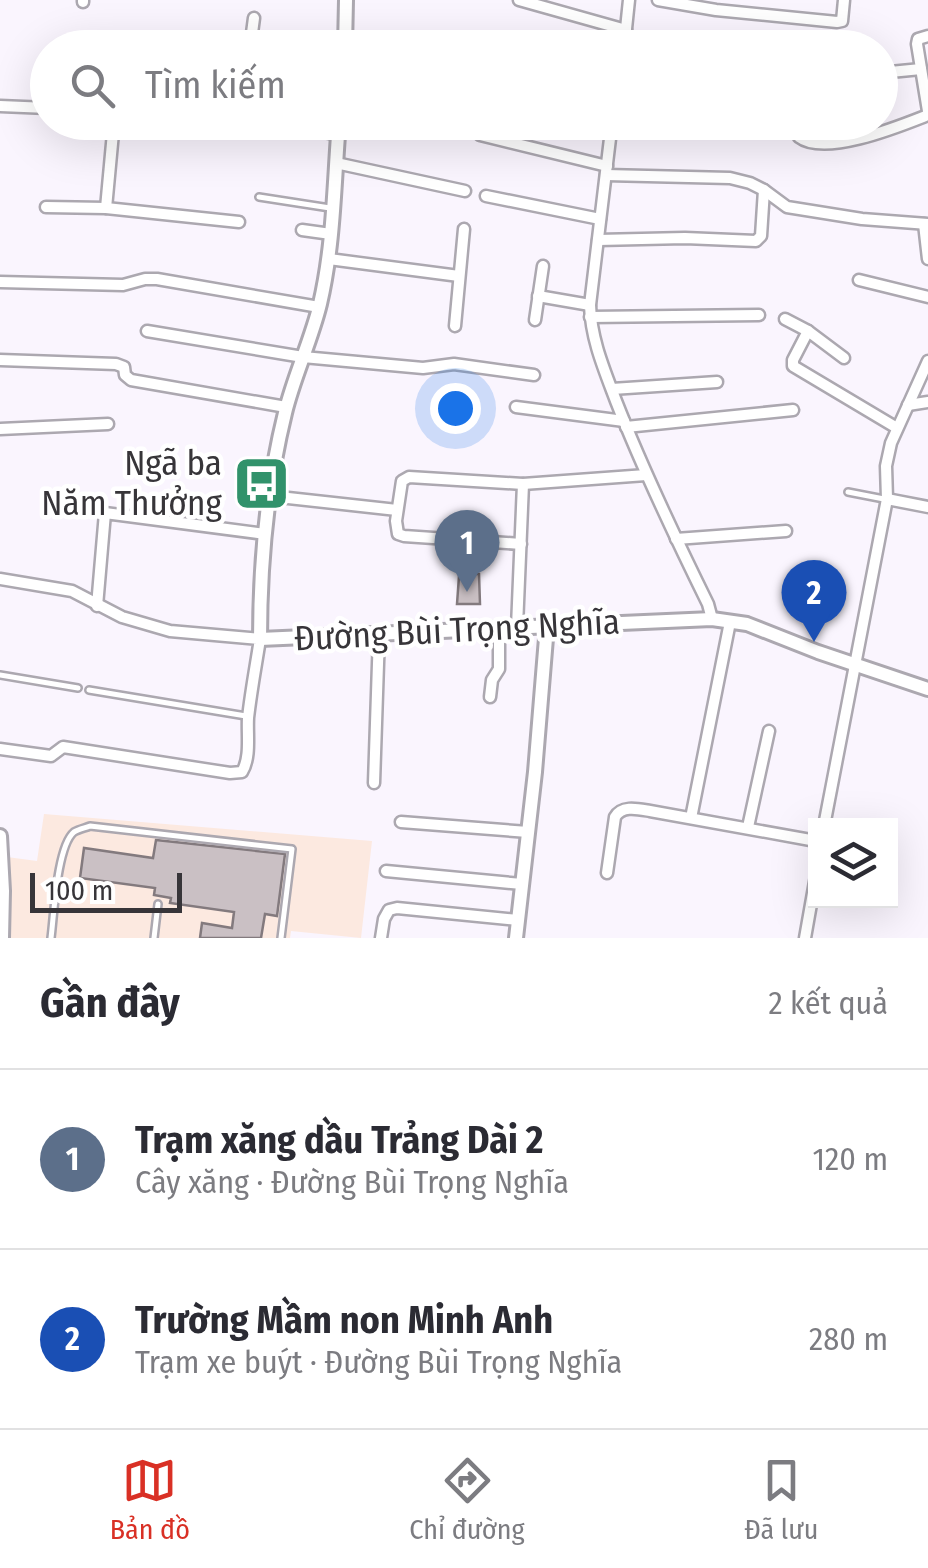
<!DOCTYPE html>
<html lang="vi">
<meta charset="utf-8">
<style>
:root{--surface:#fff;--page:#f2f2f3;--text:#2b2b33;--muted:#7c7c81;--line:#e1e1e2;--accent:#d93025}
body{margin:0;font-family:"Fira Sans Condensed",sans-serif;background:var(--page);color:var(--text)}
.controls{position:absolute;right:30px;bottom:30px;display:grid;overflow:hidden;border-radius:0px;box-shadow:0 10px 40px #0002}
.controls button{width:90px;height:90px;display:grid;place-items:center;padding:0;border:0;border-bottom:2px solid var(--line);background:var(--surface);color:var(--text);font:50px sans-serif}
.scale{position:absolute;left:30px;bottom:25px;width:152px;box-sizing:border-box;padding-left:10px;border:5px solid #373539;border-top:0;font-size:28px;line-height:35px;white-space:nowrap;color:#373539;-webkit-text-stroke:8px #fff;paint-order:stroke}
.you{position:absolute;left:455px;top:408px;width:35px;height:35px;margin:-25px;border:8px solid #fff;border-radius:50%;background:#1a73e8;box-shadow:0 0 0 15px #1a73e833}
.badge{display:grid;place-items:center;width:65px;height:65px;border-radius:50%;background:var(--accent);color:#fff;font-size:32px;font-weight:700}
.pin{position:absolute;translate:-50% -82px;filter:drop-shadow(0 2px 5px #0008)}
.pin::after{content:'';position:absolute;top:52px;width:35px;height:30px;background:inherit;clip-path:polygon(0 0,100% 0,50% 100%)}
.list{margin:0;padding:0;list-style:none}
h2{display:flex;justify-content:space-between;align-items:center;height:130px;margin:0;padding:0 40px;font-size:42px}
h2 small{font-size:32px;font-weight:400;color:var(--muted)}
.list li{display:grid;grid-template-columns:65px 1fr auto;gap:30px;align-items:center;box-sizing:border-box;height:180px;padding:0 40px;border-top:2px solid var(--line)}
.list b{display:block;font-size:38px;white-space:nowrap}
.list p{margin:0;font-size:32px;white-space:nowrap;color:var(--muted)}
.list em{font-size:32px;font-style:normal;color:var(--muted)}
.icon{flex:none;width:55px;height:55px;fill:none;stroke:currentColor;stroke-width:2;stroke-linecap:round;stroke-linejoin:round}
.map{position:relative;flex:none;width:928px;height:938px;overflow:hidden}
.search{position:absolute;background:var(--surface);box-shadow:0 10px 40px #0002;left:30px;right:30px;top:30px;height:110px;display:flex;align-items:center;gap:25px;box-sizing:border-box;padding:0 35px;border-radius:55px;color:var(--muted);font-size:38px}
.sheet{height:490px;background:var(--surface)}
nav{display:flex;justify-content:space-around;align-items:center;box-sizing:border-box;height:140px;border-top:2px solid var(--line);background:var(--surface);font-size:28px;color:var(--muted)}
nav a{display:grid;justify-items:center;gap:5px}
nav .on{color:var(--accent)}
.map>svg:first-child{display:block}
.industrial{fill:#fce9e0}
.building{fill:#cac0c4;stroke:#837a7e;stroke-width:2.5}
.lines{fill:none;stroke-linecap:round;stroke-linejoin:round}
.service-casing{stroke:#aca8b0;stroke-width:10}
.minor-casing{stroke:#aca8b0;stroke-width:15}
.tertiary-casing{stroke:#aca8b0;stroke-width:18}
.service{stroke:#fff;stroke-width:5}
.minor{stroke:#fff;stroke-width:10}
.tertiary{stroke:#fff;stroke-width:12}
.labels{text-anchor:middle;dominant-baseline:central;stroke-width:9;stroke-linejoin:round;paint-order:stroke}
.poi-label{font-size:35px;fill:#373539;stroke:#fff;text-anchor:end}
.street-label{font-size:35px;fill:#373539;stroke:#fff}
</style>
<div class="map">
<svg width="928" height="938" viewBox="0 0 928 938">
<rect width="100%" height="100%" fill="#faf5fe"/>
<!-- industrial -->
<path class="industrial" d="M44 814 372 841 361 938 291 931 290 938H7V857L37 861Z"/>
<!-- building -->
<g class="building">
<path d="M460 562H475V574H479L480 604H457Z"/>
<path d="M156 840 285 854 277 916 265 914 261 938H200L202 923 232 928 234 912 170 903 171 898 154 895 155 888 80 878 84 848 153 858Z"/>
</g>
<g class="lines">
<defs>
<g id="service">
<path d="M259 197 330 208"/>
<path d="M848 492 884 499"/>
<path d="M0 675 78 688"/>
<path d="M89 690 246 716"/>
<path d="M51 938C54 915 57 846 74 832 79 829 85 828 90 826L292 849 281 938"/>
<path d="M154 938 158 904"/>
</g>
<g id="minor">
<path d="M83 0V2"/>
<path d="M519 0 626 30"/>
<path d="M658 0 716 10 837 22 842 21 844 0"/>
<path d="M928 36 918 39 917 44 928 111"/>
<path d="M158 48 159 45"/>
<path d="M250 48 254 18"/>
<path d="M624 48 629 0"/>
<path d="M880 73 921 69"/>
<path d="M0 106 48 108"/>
<path d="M276 122 338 135"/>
<path d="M475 122V130L480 135 607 166"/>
<path d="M612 122 590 305C591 339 604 369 616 401 643 470 675 537 708 604L712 619"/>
<path d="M797 122 799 137C825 157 900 126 928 115"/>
<path d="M336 163 465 191"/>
<path d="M606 175 730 178 750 183 764 190 787 207 862 219 928 224"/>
<path d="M486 196 600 219"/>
<path d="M46 207 106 208 239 222"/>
<path d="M106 208 114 122"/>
<path d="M924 224 928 259"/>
<path d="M302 230 331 234"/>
<path d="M598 240 685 238 756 241 761 236 764 190"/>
<path d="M329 259 459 276"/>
<path d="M859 280 928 297"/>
<path d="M0 282 123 285 145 279H157L319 307"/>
<path d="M538 296 590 305"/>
<path d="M590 317 759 315"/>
<path d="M785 319 808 331 844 358"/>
<path d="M535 320 543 266"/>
<path d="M455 326 464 229"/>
<path d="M147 331 303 357 423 368 454 364 534 375"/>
<path d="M808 331 793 360V366L897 428"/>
<path d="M0 360 116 364 124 367 125 375 131 380 286 407"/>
<path d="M612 389 717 382"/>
<path d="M908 405 928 402"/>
<path d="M516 407 624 421"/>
<path d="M626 427 793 410"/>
<path d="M0 429 108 424"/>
<path d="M270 496 397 510"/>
<path d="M887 499 928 507"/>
<path d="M676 539 786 531"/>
<path d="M521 544 404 536 398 534 396 521 402 481 409 477 523 484 646 475"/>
<path d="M0 579 72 591 122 617 170 631 260 639C256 665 251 691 248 718 247 735 251 757 242 772L230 773 63 747 51 756 0 749"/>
<path d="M97 606 105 513 265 534"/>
<path d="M517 627 523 484"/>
<path d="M490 697 492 680 499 669V628"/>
<path d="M374 783 379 634"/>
<path d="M691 818 730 622"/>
<path d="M401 822 528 832"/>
<path d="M824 826 887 499 886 466 891 443 928 361"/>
<path d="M748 827 769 731"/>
<path d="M386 871 522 884"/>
<path d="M607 873 615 817C622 805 638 809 650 811L816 841"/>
<path d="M381 938 384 919 389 910 397 908 518 920"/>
<path d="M805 938 816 876"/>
</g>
<g id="tertiary">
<path d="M345 48 346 0"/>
<path d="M339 122C334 183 334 244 320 304 311 341 294 376 285 413 267 486 260 563 260 639L712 619 747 624 818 652 928 689"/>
<path d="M0 836 3 891 2 938"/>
<path d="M516 938 535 772 547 626"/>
</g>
</defs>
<!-- service casing -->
<use href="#service" class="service-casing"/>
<!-- minor casing -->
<use href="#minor" class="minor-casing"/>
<!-- tertiary casing -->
<use href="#tertiary" class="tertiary-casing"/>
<!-- service -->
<use href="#service" class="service"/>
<!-- minor -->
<use href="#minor" class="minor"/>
<!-- tertiary -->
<use href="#tertiary" class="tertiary"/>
</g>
<!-- icons -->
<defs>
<symbol id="bus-square" viewBox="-11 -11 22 22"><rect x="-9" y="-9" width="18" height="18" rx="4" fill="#31926b" stroke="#fff"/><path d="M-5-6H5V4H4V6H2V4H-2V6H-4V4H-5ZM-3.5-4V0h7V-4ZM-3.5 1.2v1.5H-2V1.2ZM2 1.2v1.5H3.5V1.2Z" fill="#fff"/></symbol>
</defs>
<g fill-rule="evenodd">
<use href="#bus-square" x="230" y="452" width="63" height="63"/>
</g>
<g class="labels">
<!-- poi labels -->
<g class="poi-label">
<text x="222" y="463">Ngã ba<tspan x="222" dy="40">Năm Thưởng</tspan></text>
</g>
<!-- street labels -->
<g class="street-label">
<text transform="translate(457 630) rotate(-3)">Đường Bùi Trọng Nghĩa</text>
</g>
</g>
</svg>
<div class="controls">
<button><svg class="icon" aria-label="layers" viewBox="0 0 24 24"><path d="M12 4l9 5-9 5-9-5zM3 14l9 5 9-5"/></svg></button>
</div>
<div class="scale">100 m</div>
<div class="you"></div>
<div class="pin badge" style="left:467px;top:592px;background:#5c6f8a">1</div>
<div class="pin badge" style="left:814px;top:642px;background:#1a4fb4">2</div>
<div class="search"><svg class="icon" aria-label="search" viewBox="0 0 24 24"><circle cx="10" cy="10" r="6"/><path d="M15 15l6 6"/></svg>Tìm kiếm</div>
</div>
<section class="sheet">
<h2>Gần đây<small>2 kết quả</small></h2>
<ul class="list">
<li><span class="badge" style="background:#5c6f8a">1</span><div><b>Trạm xăng dầu Trảng Dài 2</b><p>Cây xăng · Đường Bùi Trọng Nghĩa</p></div><em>120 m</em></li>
<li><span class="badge" style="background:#1a4fb4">2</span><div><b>Trường Mầm non Minh Anh</b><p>Trạm xe buýt · Đường Bùi Trọng Nghĩa</p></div><em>280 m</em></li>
</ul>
</section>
<nav>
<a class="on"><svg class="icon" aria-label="map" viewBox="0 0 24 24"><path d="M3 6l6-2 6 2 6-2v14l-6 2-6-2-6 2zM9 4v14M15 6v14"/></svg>Bản đồ</a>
<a><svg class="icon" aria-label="directions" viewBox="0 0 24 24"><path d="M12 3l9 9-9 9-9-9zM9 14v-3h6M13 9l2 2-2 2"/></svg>Chỉ đường</a>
<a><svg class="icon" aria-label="saved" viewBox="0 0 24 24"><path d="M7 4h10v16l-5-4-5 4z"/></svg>Đã lưu</a>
</nav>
